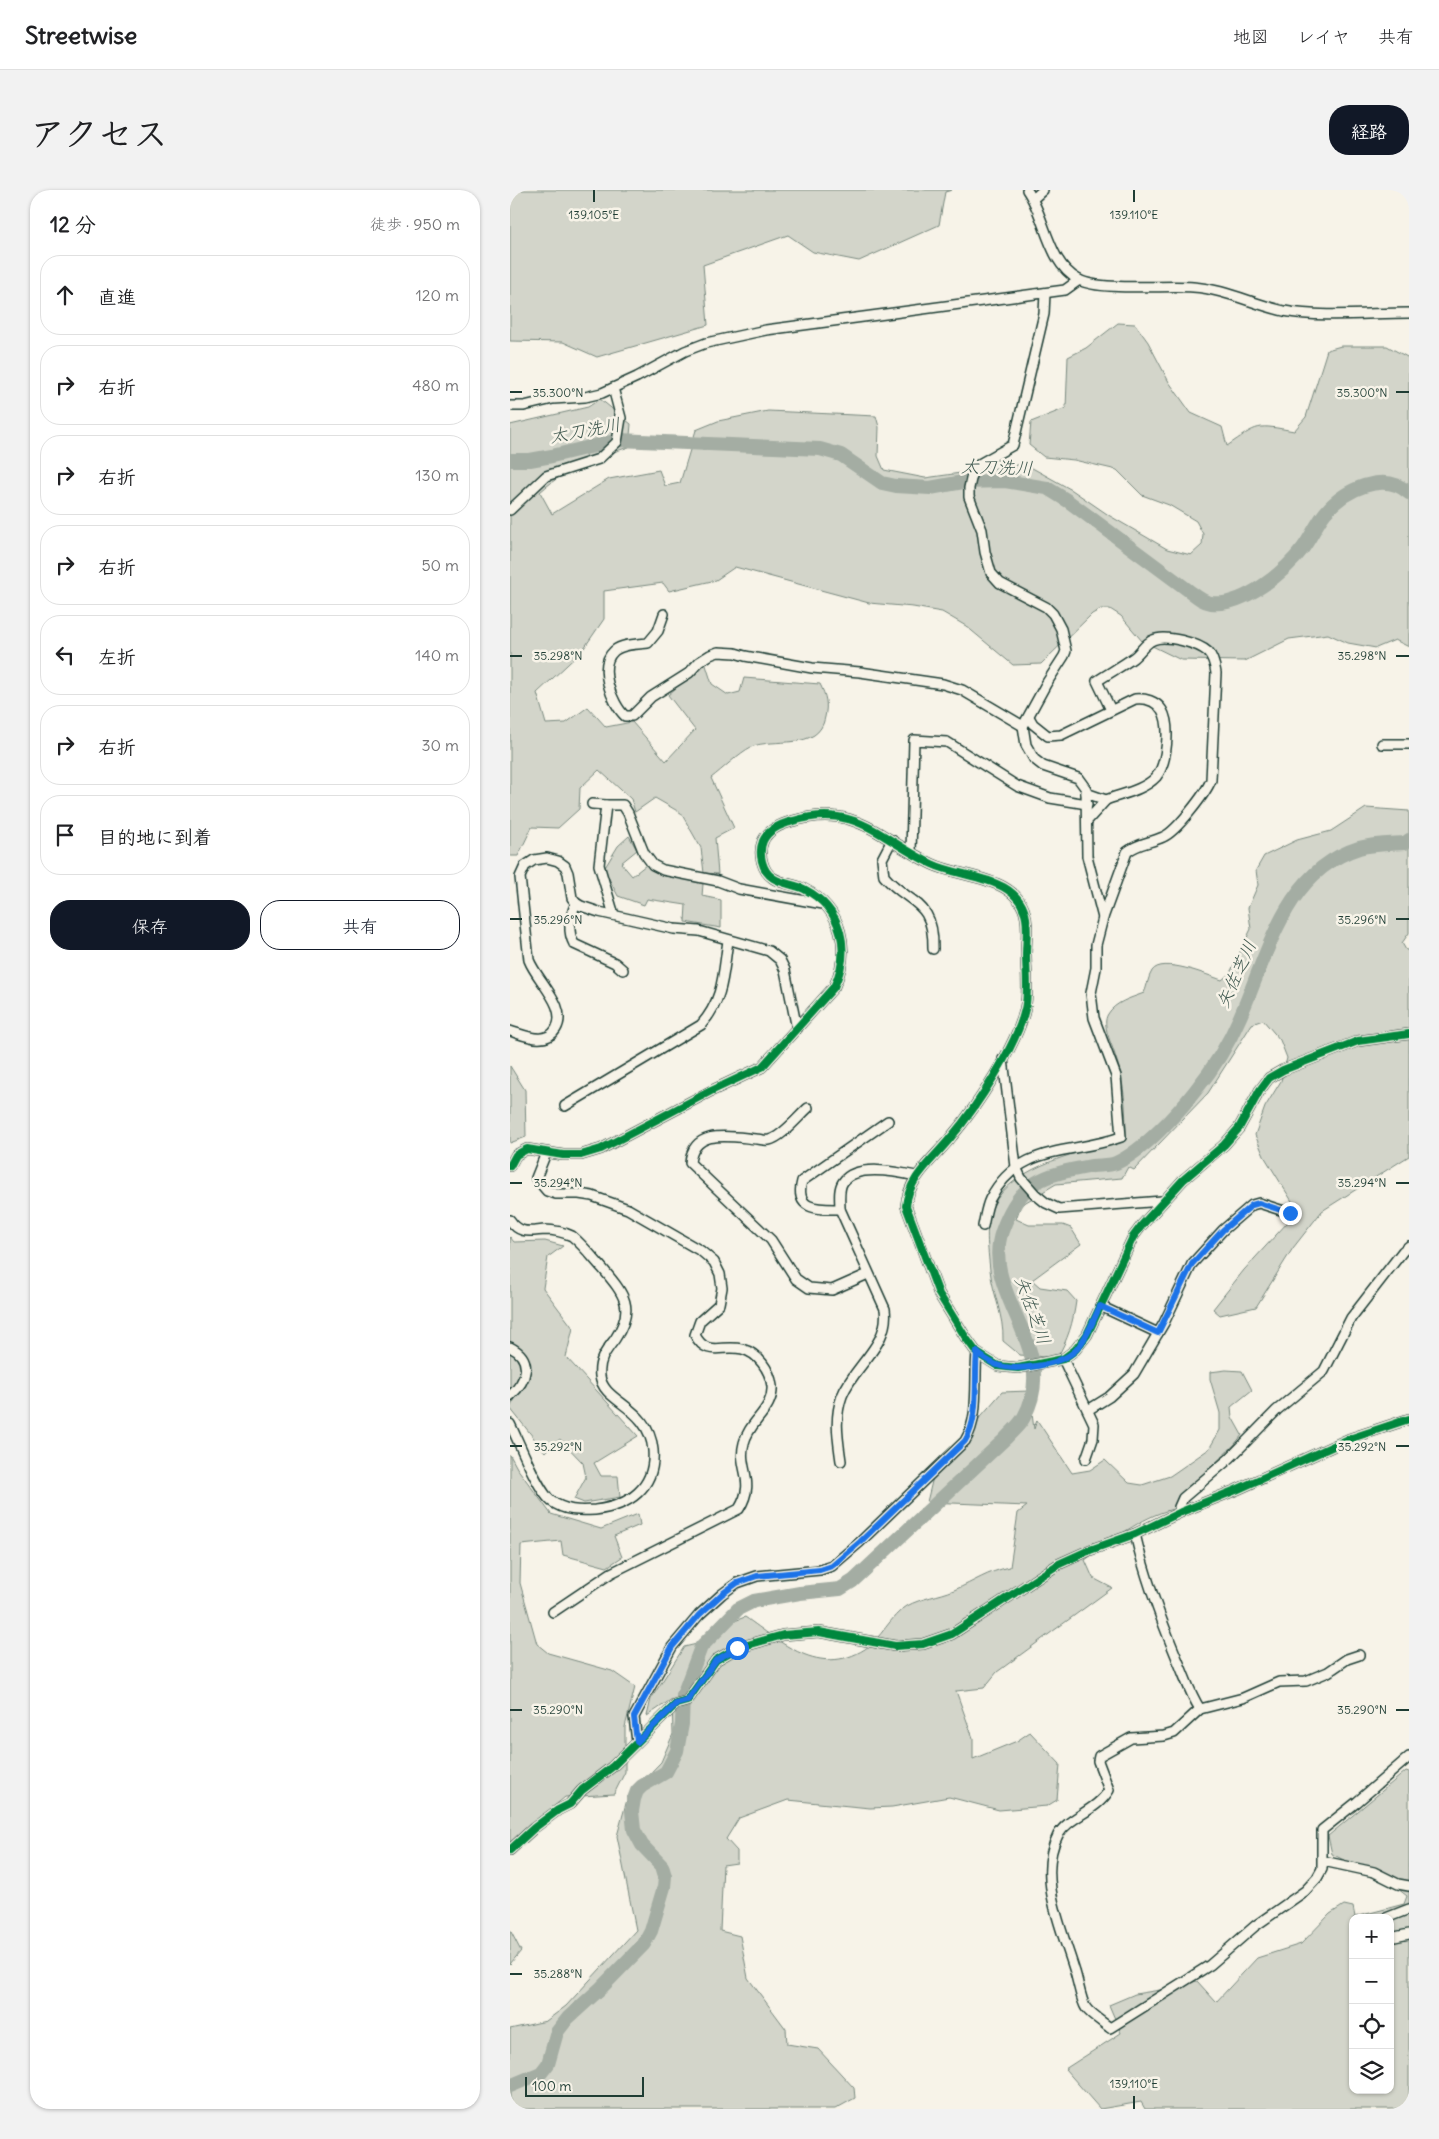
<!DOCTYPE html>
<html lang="ja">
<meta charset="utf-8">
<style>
:root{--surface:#fff;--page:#f2f2f2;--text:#202124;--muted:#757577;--line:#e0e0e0;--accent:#111827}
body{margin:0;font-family:Delius,"Klee One",sans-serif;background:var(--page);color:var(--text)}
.controls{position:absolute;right:15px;bottom:15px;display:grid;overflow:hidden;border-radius:10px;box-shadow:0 1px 4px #0004}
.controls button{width:45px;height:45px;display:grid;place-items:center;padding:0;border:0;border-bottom:1px solid var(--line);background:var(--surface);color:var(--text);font:25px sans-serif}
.scale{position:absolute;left:15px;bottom:12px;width:119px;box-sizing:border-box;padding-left:5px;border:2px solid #1f3d34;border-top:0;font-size:14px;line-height:18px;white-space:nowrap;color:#1f3d34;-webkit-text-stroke:4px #f7f3e8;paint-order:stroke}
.stop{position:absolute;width:15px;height:15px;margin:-11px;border:4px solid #1a73e8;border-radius:50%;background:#fff}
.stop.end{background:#1a73e8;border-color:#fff;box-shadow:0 1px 5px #0008}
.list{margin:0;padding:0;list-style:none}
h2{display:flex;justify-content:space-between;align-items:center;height:65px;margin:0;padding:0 20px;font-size:21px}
h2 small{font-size:16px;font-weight:400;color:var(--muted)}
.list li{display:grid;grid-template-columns:32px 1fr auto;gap:15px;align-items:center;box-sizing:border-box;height:80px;margin:0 10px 10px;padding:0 10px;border:1px solid var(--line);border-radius:20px}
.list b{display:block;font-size:19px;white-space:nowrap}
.list em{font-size:16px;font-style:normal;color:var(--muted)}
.actions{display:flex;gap:10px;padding:15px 20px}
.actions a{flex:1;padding:11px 0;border:1px solid var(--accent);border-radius:20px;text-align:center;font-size:18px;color:var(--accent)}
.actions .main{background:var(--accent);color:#fff}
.icon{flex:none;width:28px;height:28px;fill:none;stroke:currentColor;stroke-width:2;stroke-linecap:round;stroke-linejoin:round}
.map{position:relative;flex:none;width:899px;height:1919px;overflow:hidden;border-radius:20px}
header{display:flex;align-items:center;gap:30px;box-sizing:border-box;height:70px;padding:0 25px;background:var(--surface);border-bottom:1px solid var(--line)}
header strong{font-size:24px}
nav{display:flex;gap:28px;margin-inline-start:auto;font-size:18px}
.intro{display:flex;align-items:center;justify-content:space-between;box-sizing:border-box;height:120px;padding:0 30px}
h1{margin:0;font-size:35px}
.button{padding:12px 22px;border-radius:20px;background:var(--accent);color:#fff;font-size:18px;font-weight:700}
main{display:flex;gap:30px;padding:0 30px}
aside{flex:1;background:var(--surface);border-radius:20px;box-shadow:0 1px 4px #0004}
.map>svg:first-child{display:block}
.green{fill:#d3d5ca;stroke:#79897f;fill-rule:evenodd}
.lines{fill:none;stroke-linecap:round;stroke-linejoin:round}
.river{stroke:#a4ada3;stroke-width:14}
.minor-casing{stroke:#1f3d34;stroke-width:12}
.minor{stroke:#f7f3e8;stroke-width:9}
.cycleway-casing{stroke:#f7f3e8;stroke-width:11}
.cycleway{stroke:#00873e;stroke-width:8}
.route{stroke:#1a73e8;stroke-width:6}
.ticks{fill:none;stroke:#1f3d34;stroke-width:2}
.labels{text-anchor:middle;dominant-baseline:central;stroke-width:5;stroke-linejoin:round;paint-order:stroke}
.water-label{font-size:18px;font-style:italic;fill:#405950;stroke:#f7f3e8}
.ticks-label{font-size:12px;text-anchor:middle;fill:#1f3d34;stroke:#f7f3e8;stroke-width:5;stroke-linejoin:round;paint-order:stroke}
</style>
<header>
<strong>Streetwise</strong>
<nav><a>地図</a><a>レイヤ</a><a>共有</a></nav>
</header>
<div class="intro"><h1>アクセス</h1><a class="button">経路</a></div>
<main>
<aside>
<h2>12 分<small>徒歩 · 950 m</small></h2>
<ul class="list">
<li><svg class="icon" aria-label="ahead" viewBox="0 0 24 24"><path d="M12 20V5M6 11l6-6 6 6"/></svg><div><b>直進</b></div><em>120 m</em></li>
<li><svg class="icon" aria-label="right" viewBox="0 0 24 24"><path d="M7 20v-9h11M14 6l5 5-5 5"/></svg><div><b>右折</b></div><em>480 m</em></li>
<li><svg class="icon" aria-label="right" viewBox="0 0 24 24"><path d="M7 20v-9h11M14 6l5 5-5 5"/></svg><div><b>右折</b></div><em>130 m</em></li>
<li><svg class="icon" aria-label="right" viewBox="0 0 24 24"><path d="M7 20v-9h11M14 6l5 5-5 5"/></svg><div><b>右折</b></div><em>50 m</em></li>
<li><svg class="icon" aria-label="left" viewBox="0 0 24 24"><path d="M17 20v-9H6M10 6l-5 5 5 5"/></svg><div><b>左折</b></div><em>140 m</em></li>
<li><svg class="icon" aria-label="right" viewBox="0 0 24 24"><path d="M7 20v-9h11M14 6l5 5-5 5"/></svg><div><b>右折</b></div><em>30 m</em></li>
<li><svg class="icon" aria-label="arrive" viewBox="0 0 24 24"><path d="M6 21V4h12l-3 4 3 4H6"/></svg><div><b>目的地に到着</b></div></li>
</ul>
<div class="actions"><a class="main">保存</a><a>共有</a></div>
</aside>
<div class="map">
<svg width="899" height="1919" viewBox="0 0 899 1919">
<rect width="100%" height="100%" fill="#f7f3e8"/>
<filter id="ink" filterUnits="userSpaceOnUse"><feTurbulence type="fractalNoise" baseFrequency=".02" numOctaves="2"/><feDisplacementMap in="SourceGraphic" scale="10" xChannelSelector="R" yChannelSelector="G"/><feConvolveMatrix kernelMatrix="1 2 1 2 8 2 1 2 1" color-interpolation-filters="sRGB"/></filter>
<g filter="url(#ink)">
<!-- green -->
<g class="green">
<path d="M0 0H442L435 2 429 35 349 71 303 62 278 45 193 75 198 135 87 167 53 152 0 151Z"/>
<path d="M608 133 625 134 638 152 659 192 681 223 712 237 717 256C749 234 746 234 784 241L796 227 817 160 831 156H877L899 168V457L885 450 866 458 838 453 818 444 779 449 735 471 671 470 632 451 611 426 600 419H591L582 424 531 474 503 475 456 436 432 422 403 417 359 413 225 377 206 390 159 401 153 393 94 401V429L72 461 27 503 36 534 56 533 78 517 96 537 122 532 156 571 185 540 158 505 195 472 202 494 218 505 230 502 234 488 310 494C316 506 318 514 315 527 309 562 263 547 241 557 229 563 213 579 201 588L224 638 205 648 208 684 194 683 191 658 171 623 145 608 125 622 121 609 89 580 70 598 69 619 48 638 22 637 8 666H0V235L78 217 90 209 121 234 119 257C81 269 61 275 30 302L42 324 99 289 149 280 155 296 170 293 186 240 208 231 258 221 366 226 369 237 368 266 374 280 415 288 515 274 562 300 600 326 657 359 681 365 692 355 693 344 686 331 659 315 632 305 607 280 564 270 534 267 519 255 521 232 556 218 558 167 576 158Z"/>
<path d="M856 618 899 621V743L892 753 896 760H899V966L812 1021 783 1058 746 1117 710 1125 703 1119 734 1080 788 1021 754 966 745 945 755 917 771 891 777 868 770 850 753 830 742 834 698 903 624 980 618 977 612 988 546 994 511 1015 506 1029 519 1035H553L561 1038 571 1054 522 1090 530 1097 557 1101 566 1111C563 1133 558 1149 547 1168L510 1165 493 1151C494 1126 483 1105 480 1080 478 1059 474 1035 483 1016 503 974 575 961 616 949 616 920 615 893 605 865 602 854 591 835 598 824 605 812 621 808 634 803 637 797 638 787 642 781 652 766 697 785 712 790L720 783 741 739 738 718 748 695 746 680 754 666 787 650 821 641Z"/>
<path d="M119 646 127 660 111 673 122 686 136 675 146 682 193 694 192 706 211 710V738L175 732 176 715 137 709 134 715 108 706 94 679 108 656Z"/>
<path d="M0 876 15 900 16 947 0 953Z"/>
<path d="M0 1047 4 1052 35 1051 53 1056 38 1067 33 1098 63 1138 56 1167 128 1246 84 1273 91 1286H108L110 1307 74 1313 64 1309 76 1287 73 1273 50 1249 35 1262 0 1218 7 1205 0 1200Z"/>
<path d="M716 1180 732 1181 742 1200 721 1217 722 1227 732 1245 725 1254 673 1304 663 1319C630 1327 602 1351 575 1370L583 1388 602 1398 487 1482 474 1498 446 1501 463 1548V1569L507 1551 520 1542 550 1574 547 1610 537 1616 489 1620 439 1607 382 1617 360 1618 278 1610 229 1628 216 1649 227 1661V1673L213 1675 210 1741 230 1746 238 1788 276 1839 277 1854 308 1859 344 1898 345 1908 325 1919H0V1839L36 1831 56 1816 126 1740 107 1646 118 1606 151 1572 163 1544 162 1509 137 1526 141 1509 174 1457 200 1451 222 1432 235 1427C271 1452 309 1488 355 1459 371 1449 380 1426 397 1416 411 1408 430 1406 444 1400 466 1391 476 1382 500 1377L508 1323 517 1316 417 1312 425 1279 492 1202 519 1201 524 1239 527 1230 562 1283 580 1280 595 1270 619 1293 632 1295 660 1286 699 1259 710 1240V1223L700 1189V1182Z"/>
<path d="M0 1265 7 1278 41 1324 91 1339 128 1324 130 1335 104 1346 112 1367 97 1377 53 1365 51 1351 11 1355 10 1393 27 1454 38 1463 102 1481 125 1497 115 1537V1582L104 1604 55 1607 0 1653Z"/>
<path d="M896 1581 899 1582V1919H635L631 1912 590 1919 555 1879 611 1843 599 1815 625 1804 650 1800 687 1791 706 1812 747 1768 791 1754 820 1724 834 1715 843 1717 845 1727 894 1714 897 1706 883 1695 822 1664 818 1646ZM843 1728H880V1900H843Z"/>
<path d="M0 1740 11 1761 0 1774Z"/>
</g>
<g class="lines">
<!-- river -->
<g class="river">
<path d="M0 270H20L42 266 109 250 310 259 331 265 372 293 386 296 420 298 453 292 495 291 537 298 558 311 678 400C685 405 692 412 701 413 733 417 775 382 793 358 801 347 807 333 815 323 834 300 874 280 899 303"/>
<path d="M0 1896 31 1883 38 1874 47 1842 58 1828 91 1798 134 1754 141 1741 154 1697 155 1686 152 1676 132 1655 124 1640 122 1621 124 1609 127 1601 132 1596 156 1582 167 1561 172 1534 173 1505 191 1457 228 1419 244 1411 290 1403 330 1399 343 1391 495 1249C501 1242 510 1235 514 1227 552 1158 470 1105 492 1041 510 991 532 985 582 976 589 975 599 976 606 973 633 961 667 924 685 901 703 879 719 853 730 827 758 764 775 681 849 658 863 654 880 654 895 653L899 650"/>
</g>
<defs>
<g id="minor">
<path d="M517 0C536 27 537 73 569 90 590 101 656 95 683 97 714 99 743 114 774 121 811 128 860 123 899 123"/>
<path d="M523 9 533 0"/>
<path d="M535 103 534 124 503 255 471 273 463 280 459 298V307L472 340 475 362 481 383 490 393 536 417 543 424 551 439 556 461 554 466 536 494 513 536 516 555 524 569 533 576 568 588 576 599 577 666 593 728"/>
<path d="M0 216H14L43 209 75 207 92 203 127 187 175 161 196 153 256 140 555 100 569 90"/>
<path d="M0 320 36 286 89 269 107 252 111 228 103 198"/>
<path d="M154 424 148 441 138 453C127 454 112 454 104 461 87 476 102 514 115 526H122L141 507 179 483 189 472 200 465 208 462 225 463 235 466 302 478 350 482 433 494 452 500 513 536"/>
<path d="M519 527 523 534 538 546 551 545 625 509C635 508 646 511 652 520 661 535 657 574 646 587 634 600 612 604 596 610L576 603"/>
<path d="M872 554H899"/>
<path d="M82 614 96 615"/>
<path d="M577 631 596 610"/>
<path d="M382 650 372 669 374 686C400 716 424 709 423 759"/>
<path d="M401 662 404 550 437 552 507 596 540 608 577 614"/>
<path d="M66 713C60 726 57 741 64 754L105 773 113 780"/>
<path d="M104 725 89 675 96 615H113L118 623 134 663 143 675 153 680 208 691 229 699 313 714"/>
<path d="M0 841C14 845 36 856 46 839 59 817 27 791 19 770L10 687 15 676 24 670 37 668 48 671 55 676 58 683 62 708 66 713 71 716 89 722 164 739 189 741 259 761 270 770 275 780 287 839"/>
<path d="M493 869 506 977 511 988 525 1004 536 1013 549 1019 652 1011"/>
<path d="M55 916 191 835C214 809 213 783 218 751"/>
<path d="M298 918C289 926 271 948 259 950 255 951 250 949 247 949 222 947 183 937 180 973L261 1050 286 1089 299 1098 322 1100 358 1084"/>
<path d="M36 963 26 988 37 1001 46 1004H69L82 1006 118 1019 191 1061 204 1072 210 1084 212 1098 209 1114 190 1131 185 1145C197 1168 212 1154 232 1159 248 1163 260 1180 262 1196 264 1220 239 1231 234 1253 227 1279 247 1290 229 1319L101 1383 43 1422"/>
<path d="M0 976 6 965 17 959 53 965H71L91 959 201 901 252 877 324 797C341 760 333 719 294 699 284 694 272 694 263 688 252 681 248 663 253 651 258 640 271 634 283 631 346 612 371 650 422 674 453 689 509 685 516 728 518 740 516 753 516 765 516 782 519 802 515 819 507 855 466 918 442 946 424 969 399 986 396 1016L429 1104 456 1148 467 1163 488 1176 508 1178 553 1169 565 1160 577 1145 623 1047 632 1035 673 990 714 955 729 938 750 900 759 888 773 880 848 851 899 844"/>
<path d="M330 1019C309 1019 284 1021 292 991L378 931"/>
<path d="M0 1030C10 1045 20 1041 35 1040 45 1040 53 1042 62 1046 74 1056 83 1068 93 1079 114 1104 126 1118 105 1149 96 1161 88 1170 90 1186 93 1213 139 1216 143 1260 146 1298 119 1316 85 1320 69 1321 55 1321 41 1311 27 1299 9 1252 0 1234"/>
<path d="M473 1036C475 1027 476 1017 480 1009 509 953 561 965 611 947L606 886 584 828 581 803 586 778V755L593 728 617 662C628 653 640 653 653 647 666 642 696 603 701 590L706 483C705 476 703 467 698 462 688 453 655 444 643 450 635 453 630 463 623 468 612 476 599 483 587 491L601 520"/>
<path d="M590 1116 648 1143"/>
<path d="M0 1157C24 1169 17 1191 0 1206"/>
<path d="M553 1169 584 1234 583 1249 576 1269"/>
<path d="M578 1220 599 1207 624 1184 654 1133 682 1074 713 1040 742 1015 749 1013 780 1023 783 1020"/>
<path d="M331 1271C328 1249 324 1228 332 1206 344 1175 380 1155 375 1119L330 1019C330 1011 328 999 333 992 346 973 388 982 406 986"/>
<path d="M671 1322 669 1317 673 1308 720 1268 767 1220 814 1181 841 1128 893 1061 899 1056"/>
<path d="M625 1344C635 1387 651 1430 668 1471 675 1487 680 1504 690 1519"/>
<path d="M849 1465 837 1469 818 1482 796 1491 769 1492 733 1508 690 1519 664 1543 654 1546 621 1548 589 1566 588 1571 599 1600C587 1621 558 1627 548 1645 526 1687 553 1741 565 1782 568 1791 571 1811 576 1818 582 1826 593 1832 600 1838L700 1775 745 1736 795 1701 807 1688 812 1679V1640L847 1612 899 1567"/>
<path d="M127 1552 124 1527 162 1457 189 1425 212 1404 227 1393 247 1386 310 1380 322 1376 350 1352 455 1251C470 1227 464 1190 467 1163"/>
<path d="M0 1660 24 1638 48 1620 60 1614 72 1600 102 1577 166 1514 177 1511 206 1470 227 1458 273 1445 309 1442 385 1456 413 1454 442 1444 549 1374 580 1360 625 1344 671 1322 726 1300 839 1249 899 1229"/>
<path d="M813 1671 864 1682 888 1694 899 1696"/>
<path d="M876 1728 899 1719"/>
<path d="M880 1748 899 1744"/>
</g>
</defs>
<!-- minor casing -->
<use href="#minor" class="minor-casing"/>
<!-- minor -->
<use href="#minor" class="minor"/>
<defs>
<g id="cycleway">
<path d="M0 976 6 965 17 959 53 965H71L91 959 201 901 252 877 324 797C341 760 333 719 294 699 284 694 272 694 263 688 252 681 248 663 253 651 258 640 271 634 283 631 346 612 371 650 422 674 453 689 509 685 516 728 518 740 516 753 516 765 516 782 519 802 515 819 507 855 466 918 442 946 424 969 399 986 396 1016L429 1104 456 1148 467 1163 488 1176 508 1178 553 1169 565 1160 577 1145 623 1047 632 1035 673 990 714 955 729 938 750 900 759 888 773 880 848 851 899 844"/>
<path d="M0 1660 24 1638 48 1620 60 1614 72 1600 102 1577 166 1514 177 1511 206 1470 227 1458 273 1445 309 1442 385 1456 413 1454 442 1444 549 1374 580 1360 625 1344 671 1322 726 1300 839 1249 899 1229"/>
</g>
</defs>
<!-- cycleway casing -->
<use href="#cycleway" class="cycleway-casing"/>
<!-- cycleway -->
<use href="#cycleway" class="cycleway"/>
</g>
</g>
<g class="lines" filter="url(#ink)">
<!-- route -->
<path class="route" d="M227 1458 206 1470 177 1511 166 1514 127 1552 124 1527 162 1457 189 1425 212 1404 227 1393 247 1386 310 1380 322 1376 350 1352 455 1251C470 1227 464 1190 467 1162 473 1168 480 1172 487 1175 506 1182 551 1175 566 1160 577 1148 583 1131 590 1116L648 1143 682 1074 713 1040 742 1015 749 1013 780 1023"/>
</g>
<!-- ticks -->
<path class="ticks" d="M84 0V12M624 0V12M0 202H12M886 202H899M0 466H12M886 466H899M0 729H12M886 729H899M0 993H12M886 993H899M0 1256H12M886 1256H899M0 1520H12M886 1520H899M0 1784H12M624 1906V1919"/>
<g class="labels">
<!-- water labels -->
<g class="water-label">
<text transform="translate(75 240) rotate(-10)">太刀洗川</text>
<text transform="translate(487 277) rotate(2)">太刀洗川</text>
<text transform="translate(726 784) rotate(-66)">矢佐芝川</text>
<text transform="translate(523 1120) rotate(70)">矢佐芝川</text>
</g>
</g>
<g class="ticks-label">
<text x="84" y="29">139.105°E</text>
<text x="624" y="29">139.110°E</text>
<text x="48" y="207">35.300°N</text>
<text x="852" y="207">35.300°N</text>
<text x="48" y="470">35.298°N</text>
<text x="852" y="470">35.298°N</text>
<text x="48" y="734">35.296°N</text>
<text x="852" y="734">35.296°N</text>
<text x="48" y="997">35.294°N</text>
<text x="852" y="997">35.294°N</text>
<text x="48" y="1261">35.292°N</text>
<text x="852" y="1261">35.292°N</text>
<text x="48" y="1524">35.290°N</text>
<text x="852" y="1524">35.290°N</text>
<text x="48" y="1788">35.288°N</text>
<text x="624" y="1898">139.110°E</text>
</g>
</svg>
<div class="controls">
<button>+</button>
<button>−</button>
<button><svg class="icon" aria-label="locate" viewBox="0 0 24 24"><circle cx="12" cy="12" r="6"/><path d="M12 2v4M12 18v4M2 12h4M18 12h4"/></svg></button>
<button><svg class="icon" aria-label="layers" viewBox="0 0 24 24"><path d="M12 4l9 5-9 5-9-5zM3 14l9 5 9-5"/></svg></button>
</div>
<div class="scale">100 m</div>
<div class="stop" style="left:227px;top:1458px"></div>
<div class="stop end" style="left:780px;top:1023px"></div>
</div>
</main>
